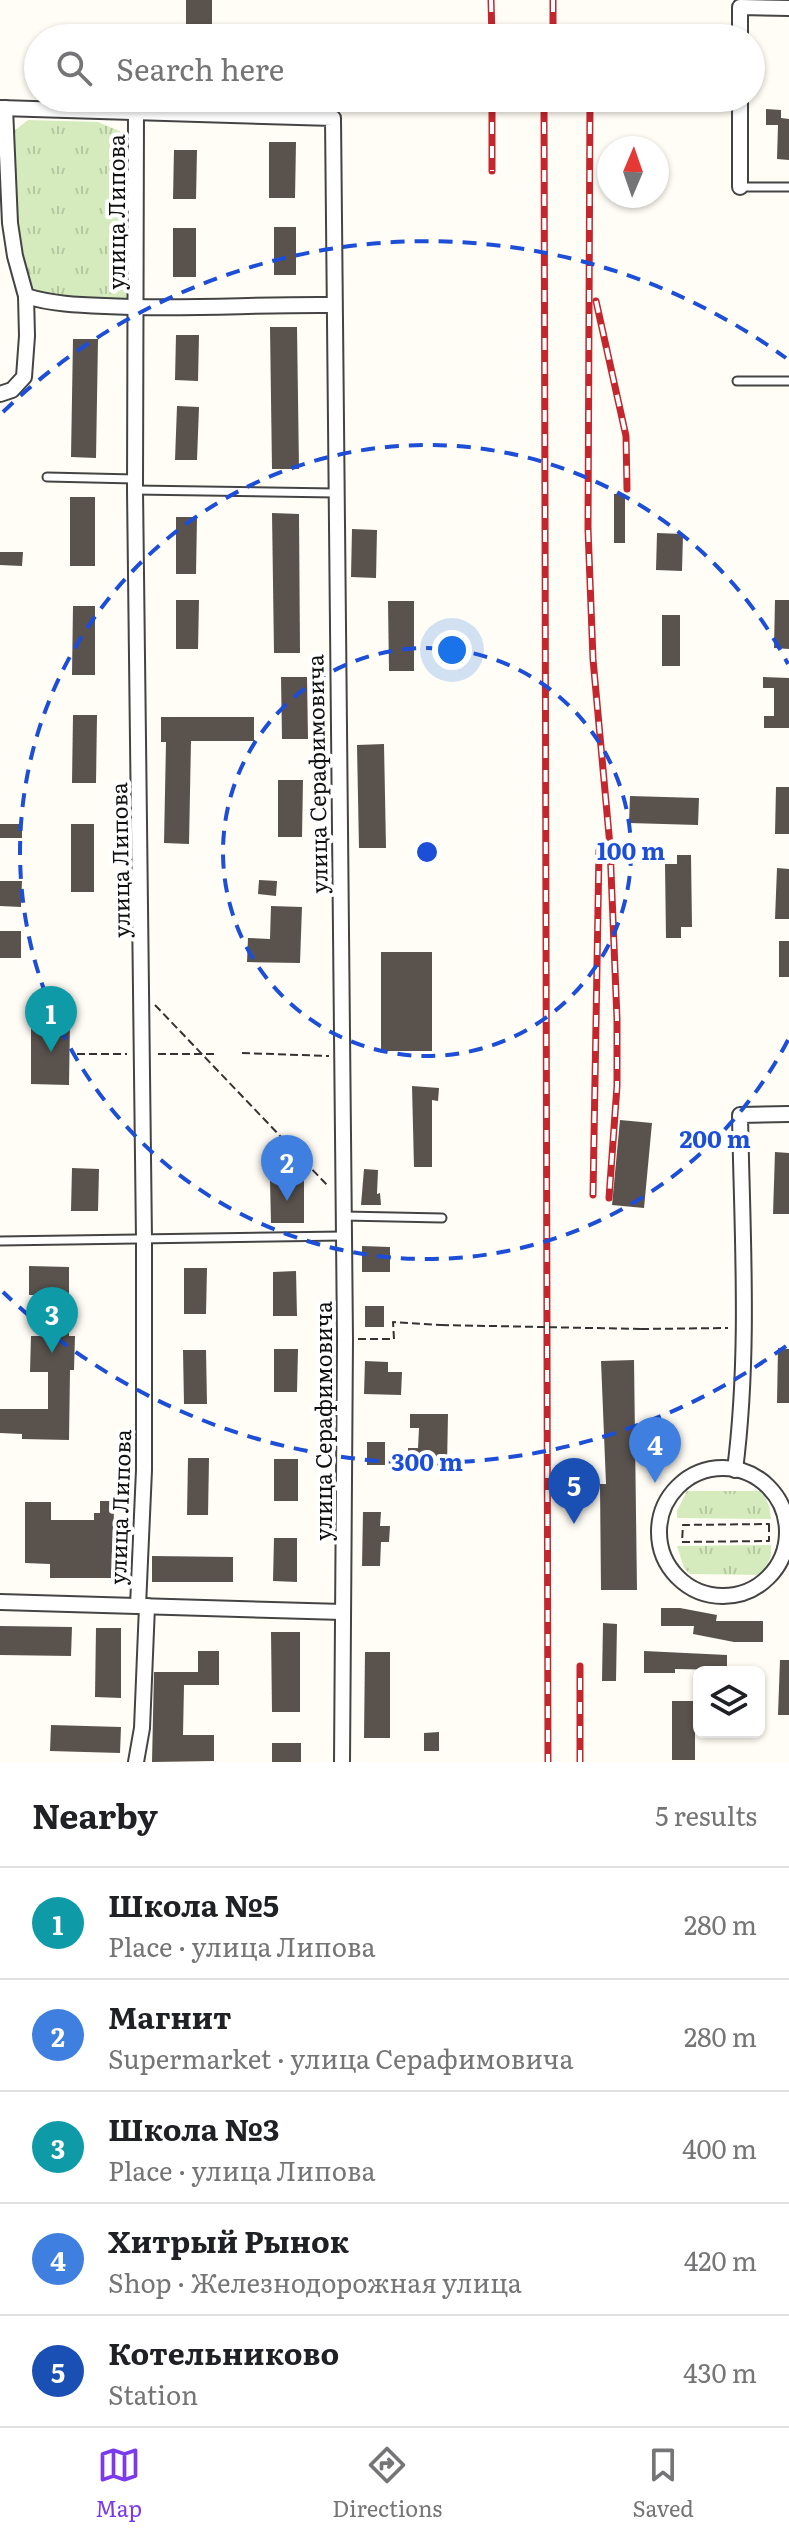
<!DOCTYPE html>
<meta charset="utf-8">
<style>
:root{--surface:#fff;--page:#f2f2f2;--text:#202124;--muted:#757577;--line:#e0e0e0;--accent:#7c3aed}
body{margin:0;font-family:Literata,serif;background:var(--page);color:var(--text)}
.controls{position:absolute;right:24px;bottom:24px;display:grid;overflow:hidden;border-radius:12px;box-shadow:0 2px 6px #0004}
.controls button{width:72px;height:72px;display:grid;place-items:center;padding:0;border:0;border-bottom:2px solid var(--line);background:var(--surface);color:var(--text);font:40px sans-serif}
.compass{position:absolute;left:597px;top:136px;width:72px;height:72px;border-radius:50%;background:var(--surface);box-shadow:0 2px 6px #0004;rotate:2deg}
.you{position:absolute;left:452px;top:650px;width:28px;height:28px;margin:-20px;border:6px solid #fff;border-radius:50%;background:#1a73e8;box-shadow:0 0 0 12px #1a73e833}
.badge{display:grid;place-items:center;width:52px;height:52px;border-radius:50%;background:var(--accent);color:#fff;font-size:26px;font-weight:700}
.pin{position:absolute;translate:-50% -66px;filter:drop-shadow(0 2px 4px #0008)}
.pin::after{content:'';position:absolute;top:42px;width:28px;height:24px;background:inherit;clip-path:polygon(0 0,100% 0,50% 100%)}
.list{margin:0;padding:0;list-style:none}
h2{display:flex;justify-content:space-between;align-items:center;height:104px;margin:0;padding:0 32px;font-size:34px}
h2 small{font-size:26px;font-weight:400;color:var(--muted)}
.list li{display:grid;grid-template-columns:52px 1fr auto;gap:24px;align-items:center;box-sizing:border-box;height:112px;padding:0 32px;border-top:2px solid var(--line)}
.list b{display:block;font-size:30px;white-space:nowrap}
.list p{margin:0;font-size:26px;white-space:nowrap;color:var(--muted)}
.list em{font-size:26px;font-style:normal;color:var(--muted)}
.icon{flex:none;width:44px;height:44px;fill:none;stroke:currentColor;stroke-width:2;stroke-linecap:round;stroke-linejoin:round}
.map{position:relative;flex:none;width:789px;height:1762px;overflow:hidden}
.search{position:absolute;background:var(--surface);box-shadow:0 2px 6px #0004;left:24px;right:24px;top:24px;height:88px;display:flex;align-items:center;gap:20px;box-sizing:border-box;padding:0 28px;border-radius:44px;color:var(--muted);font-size:30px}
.sheet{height:664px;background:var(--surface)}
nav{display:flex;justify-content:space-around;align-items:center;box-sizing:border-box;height:112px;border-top:2px solid var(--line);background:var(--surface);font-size:22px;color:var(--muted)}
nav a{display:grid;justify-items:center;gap:4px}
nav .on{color:var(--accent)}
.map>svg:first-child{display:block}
.grass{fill:url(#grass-tufts)}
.building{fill:#5a524d}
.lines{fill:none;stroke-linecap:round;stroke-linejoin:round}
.lane-casing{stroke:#444;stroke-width:11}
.street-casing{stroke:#444;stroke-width:18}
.path{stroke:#333;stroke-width:2;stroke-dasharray:8 4;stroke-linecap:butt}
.lane{stroke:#fff;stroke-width:7}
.street{stroke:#fff;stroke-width:14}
.rail-casing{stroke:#c4262e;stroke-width:7}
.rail{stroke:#fff;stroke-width:4;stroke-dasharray:12;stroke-linecap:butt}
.path-bridge{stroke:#333;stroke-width:2;stroke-dasharray:8 4;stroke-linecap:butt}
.ring{fill:none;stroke:#1d4ed8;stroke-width:4;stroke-dasharray:14 10}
.labels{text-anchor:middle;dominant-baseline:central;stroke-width:8;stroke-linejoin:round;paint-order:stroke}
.street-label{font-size:22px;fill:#111;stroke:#fff}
.centre{fill:#1d4ed8;stroke:#fff;stroke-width:4}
.ring-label{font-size:24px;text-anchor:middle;font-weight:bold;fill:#1d4ed8;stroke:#fff;stroke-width:8;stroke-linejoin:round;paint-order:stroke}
</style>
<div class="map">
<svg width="789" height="1762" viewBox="0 0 789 1762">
<defs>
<pattern id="grass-tufts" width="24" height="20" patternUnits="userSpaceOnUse" patternTransform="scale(2)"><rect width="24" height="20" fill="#d5ebbd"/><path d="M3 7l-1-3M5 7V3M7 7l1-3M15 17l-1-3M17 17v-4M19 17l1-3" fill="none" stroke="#b6c8a1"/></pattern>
</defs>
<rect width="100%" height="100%" fill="#fffdf5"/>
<!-- grass -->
<g class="grass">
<path d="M28 120 98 122 129 135 130 299 47 297 26 283 15 221 14 131Z"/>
<path d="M687 1491H762L769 1506 771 1519 677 1518V1511Z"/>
<path d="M771 1545V1556L762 1575 690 1574 684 1568 677 1546Z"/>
</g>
<!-- building -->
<g class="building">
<rect x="186" y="0" width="26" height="38"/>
<path d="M766 109 781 110V118L789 119V160L777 159 778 125H766Z"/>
<path d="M269 142H296L295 198H269Z"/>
<path d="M174 150H197L196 199H173Z"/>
<rect x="274" y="227" width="22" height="48"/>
<rect x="173" y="228" width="23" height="49"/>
<path d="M270 327H297L299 469H272Z"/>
<path d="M176 335H199L198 381 175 380Z"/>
<path d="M73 339H98L96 458 71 457Z"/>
<path d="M177 406 199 407 197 460H175Z"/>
<rect x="614" y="494" width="11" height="49"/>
<rect x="70" y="497" width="25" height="69"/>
<path d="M272 513 299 514 300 653H274Z"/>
<path d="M176 517H197L196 574H176Z"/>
<path d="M352 529 377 530 376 578 351 577Z"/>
<path d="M657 533 683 534 682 571 656 570Z"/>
<path d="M0 552H23L22 566 0 565Z"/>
<path d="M176 600H199L198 649H176Z"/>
<path d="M775 600H789V649L774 648Z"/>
<path d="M388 601H414V671H389Z"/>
<path d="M73 606H95V675H72Z"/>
<rect x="662" y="615" width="18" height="51"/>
<path d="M281 677H307L308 739H282Z"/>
<path d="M763 677 789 678V728H764V716H774V688H763Z"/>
<path d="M73 715H97L96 783H72Z"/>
<path d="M161 717H254V741H191L189 844 164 843 166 742H161Z"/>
<path d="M384 744 386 848H359L357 745Z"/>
<path d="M278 780H303L302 837H278Z"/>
<path d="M776 787H789V834H775Z"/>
<path d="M630 796 699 798 698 825 629 823Z"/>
<rect x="0" y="824" width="22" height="14"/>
<rect x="71" y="824" width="23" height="68"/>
<path d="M677 855H691L692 927H681V938H666L665 864H677Z"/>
<path d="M777 868 789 869V919H775Z"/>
<path d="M259 880 277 881 276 896 258 894Z"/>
<path d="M0 881H22L21 907 0 906Z"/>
<path d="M271 906 302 907 300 963 247 962 248 938 270 939Z"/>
<rect x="0" y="931" width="21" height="27"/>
<rect x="779" y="941" width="10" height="36"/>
<rect x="381" y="952" width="51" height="99"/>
<path d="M31 1020H70L69 1085 31 1084Z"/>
<path d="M412 1086 439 1088 438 1101 432 1100V1167H414Z"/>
<path d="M620 1120 652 1123 644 1208 612 1205Z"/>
<path d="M775 1152 789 1153V1214H773Z"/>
<path d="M72 1168 99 1169 98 1211H71Z"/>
<path d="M364 1169 378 1170 377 1194 380 1193 381 1205H361Z"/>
<path d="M270 1179H304V1223H271Z"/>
<path d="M362 1246 390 1247V1272H362Z"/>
<path d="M29 1266 69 1267V1336H75L74 1370H70L69 1440 22 1439V1434L0 1433V1409H48V1372H30L31 1336H47V1295H29Z"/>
<path d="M184 1268H207L206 1314H184Z"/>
<path d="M296 1271 297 1316H273V1272Z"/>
<rect x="365" y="1306" width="19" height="21"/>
<path d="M778 1348 789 1349V1403H777Z"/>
<path d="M274 1349H298L297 1392H274Z"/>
<path d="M183 1350H206L207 1404H184Z"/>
<path d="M634 1360 637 1590H601L600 1484H606L601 1361Z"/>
<path d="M365 1361 388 1362V1372H402L401 1395 364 1394Z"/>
<path d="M410 1414H448L447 1466 408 1465V1448H418L419 1428H410Z"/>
<rect x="367" y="1442" width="18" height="23"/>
<path d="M188 1458H209L208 1515H187Z"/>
<rect x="274" y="1459" width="24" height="42"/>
<path d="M100 1501H114L113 1578H50V1564L25 1563V1502H51V1520H94V1513H100Z"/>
<path d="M363 1512H381L380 1526H390L389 1542H381L380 1566H362Z"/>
<path d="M274 1538H297V1582L273 1581Z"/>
<path d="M152 1556 233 1557V1582H152Z"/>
<path d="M661 1608H680L717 1615 716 1621H763V1642H734L693 1634 694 1626H661Z"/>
<path d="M603 1623 617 1624 616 1681H602Z"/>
<path d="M0 1626 72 1627 71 1656 0 1655Z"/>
<path d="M96 1628H121V1698L95 1697Z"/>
<path d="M271 1632H300V1712H272Z"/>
<path d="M198 1651H219V1685H184L183 1735H214V1761L152 1762 154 1672H198Z"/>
<path d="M644 1651 727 1655V1670L675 1669V1673H644Z"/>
<path d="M365 1652H390V1738H364Z"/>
<path d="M780 1660H789V1715H778Z"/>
<rect x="672" y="1701" width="23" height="59"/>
<path d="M51 1725 121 1727 120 1753 50 1751Z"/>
<path d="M439 1732V1751H424V1733Z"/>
<rect x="272" y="1743" width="29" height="19"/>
</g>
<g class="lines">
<defs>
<g id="lane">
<path d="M740 187H789"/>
<path d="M737 381H789"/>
<path d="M47 477 135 479"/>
<path d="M135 490 335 493"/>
<path d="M344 1216 442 1218"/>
<path d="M0 1241 343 1236"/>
</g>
<g id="street">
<path d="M740 38V7L789 8"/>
<path d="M740 98V187"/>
<path d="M0 108 333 118 345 1339 342 1762"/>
<path d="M136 113 135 490 144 1240V1470L138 1606"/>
<path d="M26 296C51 304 78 305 105 306 182 310 257 304 334 305"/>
<path d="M0 394 12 390 24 377 27 336 26 296 15 256 10 223 5 108"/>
<circle cx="723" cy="1532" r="64"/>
<path d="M735 1470C750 1352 742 1232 740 1115L789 1114"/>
<path d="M0 1602 343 1612"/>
<path d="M136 1762 142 1728 147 1606"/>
</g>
</defs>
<!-- lane casing -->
<use href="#lane" class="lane-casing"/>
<!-- street casing -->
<use href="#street" class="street-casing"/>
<!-- path -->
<g class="path">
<path d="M155 1005 328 1186"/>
<path d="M242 1053 329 1056"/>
<path d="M77 1054H127"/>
<path d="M158 1054H215"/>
<path d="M641 1329 728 1328"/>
<path d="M358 1339H394L393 1322 441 1325"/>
<path d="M769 1524V1541L682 1542 683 1525Z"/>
</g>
<!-- lane -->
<use href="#lane" class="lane"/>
<!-- street -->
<use href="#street" class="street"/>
<defs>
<g id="rail">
<path d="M491 0 492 38"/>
<path d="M553 0V38"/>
<path d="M492 98V171"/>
<path d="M544 98 548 1762"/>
<path d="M590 98 588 529 593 659 610 846 617 1019V1086L609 1198"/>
<path d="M596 301 626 436 627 489"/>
<path d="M593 1195 599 851"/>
<path d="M580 1762V1666"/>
</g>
</defs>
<!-- rail casing -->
<use href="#rail" class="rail-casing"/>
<!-- rail -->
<use href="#rail" class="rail"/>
<!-- path-bridge -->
<path class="path-bridge" d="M441 1325 641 1329"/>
</g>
<!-- distance rings -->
<g class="ring">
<circle cx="427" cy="852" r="204"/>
<path d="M788 1040A407 407 0 1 1 788 664"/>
<path d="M786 1346A611 611 0 0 1 3 1292M3 412A611 611 0 0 1 786 358"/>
</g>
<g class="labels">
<!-- street labels -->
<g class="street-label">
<text transform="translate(115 212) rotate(-90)">улица Липова</text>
<text transform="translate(316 774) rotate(-91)">улица Серафимовича</text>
<text transform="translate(119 860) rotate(-91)">улица Липова</text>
<text transform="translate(322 1421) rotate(-90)">улица Серафимовича</text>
<text transform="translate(119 1507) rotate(-88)">улица Липова</text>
</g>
</g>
<circle cx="427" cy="852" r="12" class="centre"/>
<g class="ring-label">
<text x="631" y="860">100 m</text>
<text x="715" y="1148">200 m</text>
<text x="427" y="1471">300 m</text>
</g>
</svg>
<div class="controls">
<button><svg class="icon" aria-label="layers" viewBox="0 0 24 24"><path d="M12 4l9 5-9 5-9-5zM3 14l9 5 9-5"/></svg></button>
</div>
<svg class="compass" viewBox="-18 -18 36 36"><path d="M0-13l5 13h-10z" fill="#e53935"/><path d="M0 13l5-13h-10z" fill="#757577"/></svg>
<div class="you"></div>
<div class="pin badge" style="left:51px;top:1052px;background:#0f9aa8">1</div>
<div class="pin badge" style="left:287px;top:1201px;background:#3f7fe0">2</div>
<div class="pin badge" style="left:52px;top:1353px;background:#0f9aa8">3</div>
<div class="pin badge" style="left:655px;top:1483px;background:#3f7fe0">4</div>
<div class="pin badge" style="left:574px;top:1524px;background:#1a4fb4">5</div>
<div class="search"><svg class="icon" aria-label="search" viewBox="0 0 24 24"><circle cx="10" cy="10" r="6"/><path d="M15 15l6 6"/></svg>Search here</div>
</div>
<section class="sheet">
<h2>Nearby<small>5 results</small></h2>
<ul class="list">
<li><span class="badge" style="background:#0f9aa8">1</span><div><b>Школа №5</b><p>Place · улица Липова</p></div><em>280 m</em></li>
<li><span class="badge" style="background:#3f7fe0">2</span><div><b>Магнит</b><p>Supermarket · улица Серафимовича</p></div><em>280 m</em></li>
<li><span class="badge" style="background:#0f9aa8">3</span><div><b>Школа №3</b><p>Place · улица Липова</p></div><em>400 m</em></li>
<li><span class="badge" style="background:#3f7fe0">4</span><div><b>Хитрый Рынок</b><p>Shop · Железнодорожная улица</p></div><em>420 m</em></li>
<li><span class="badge" style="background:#1a4fb4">5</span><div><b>Котельниково</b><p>Station</p></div><em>430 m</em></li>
</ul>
</section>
<nav>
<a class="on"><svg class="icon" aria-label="map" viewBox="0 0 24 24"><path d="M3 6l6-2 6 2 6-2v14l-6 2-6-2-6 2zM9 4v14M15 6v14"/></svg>Map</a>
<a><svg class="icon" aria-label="directions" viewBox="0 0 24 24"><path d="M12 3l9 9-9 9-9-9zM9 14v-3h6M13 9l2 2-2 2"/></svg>Directions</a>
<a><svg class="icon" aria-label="saved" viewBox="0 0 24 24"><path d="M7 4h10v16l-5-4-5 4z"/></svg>Saved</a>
</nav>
